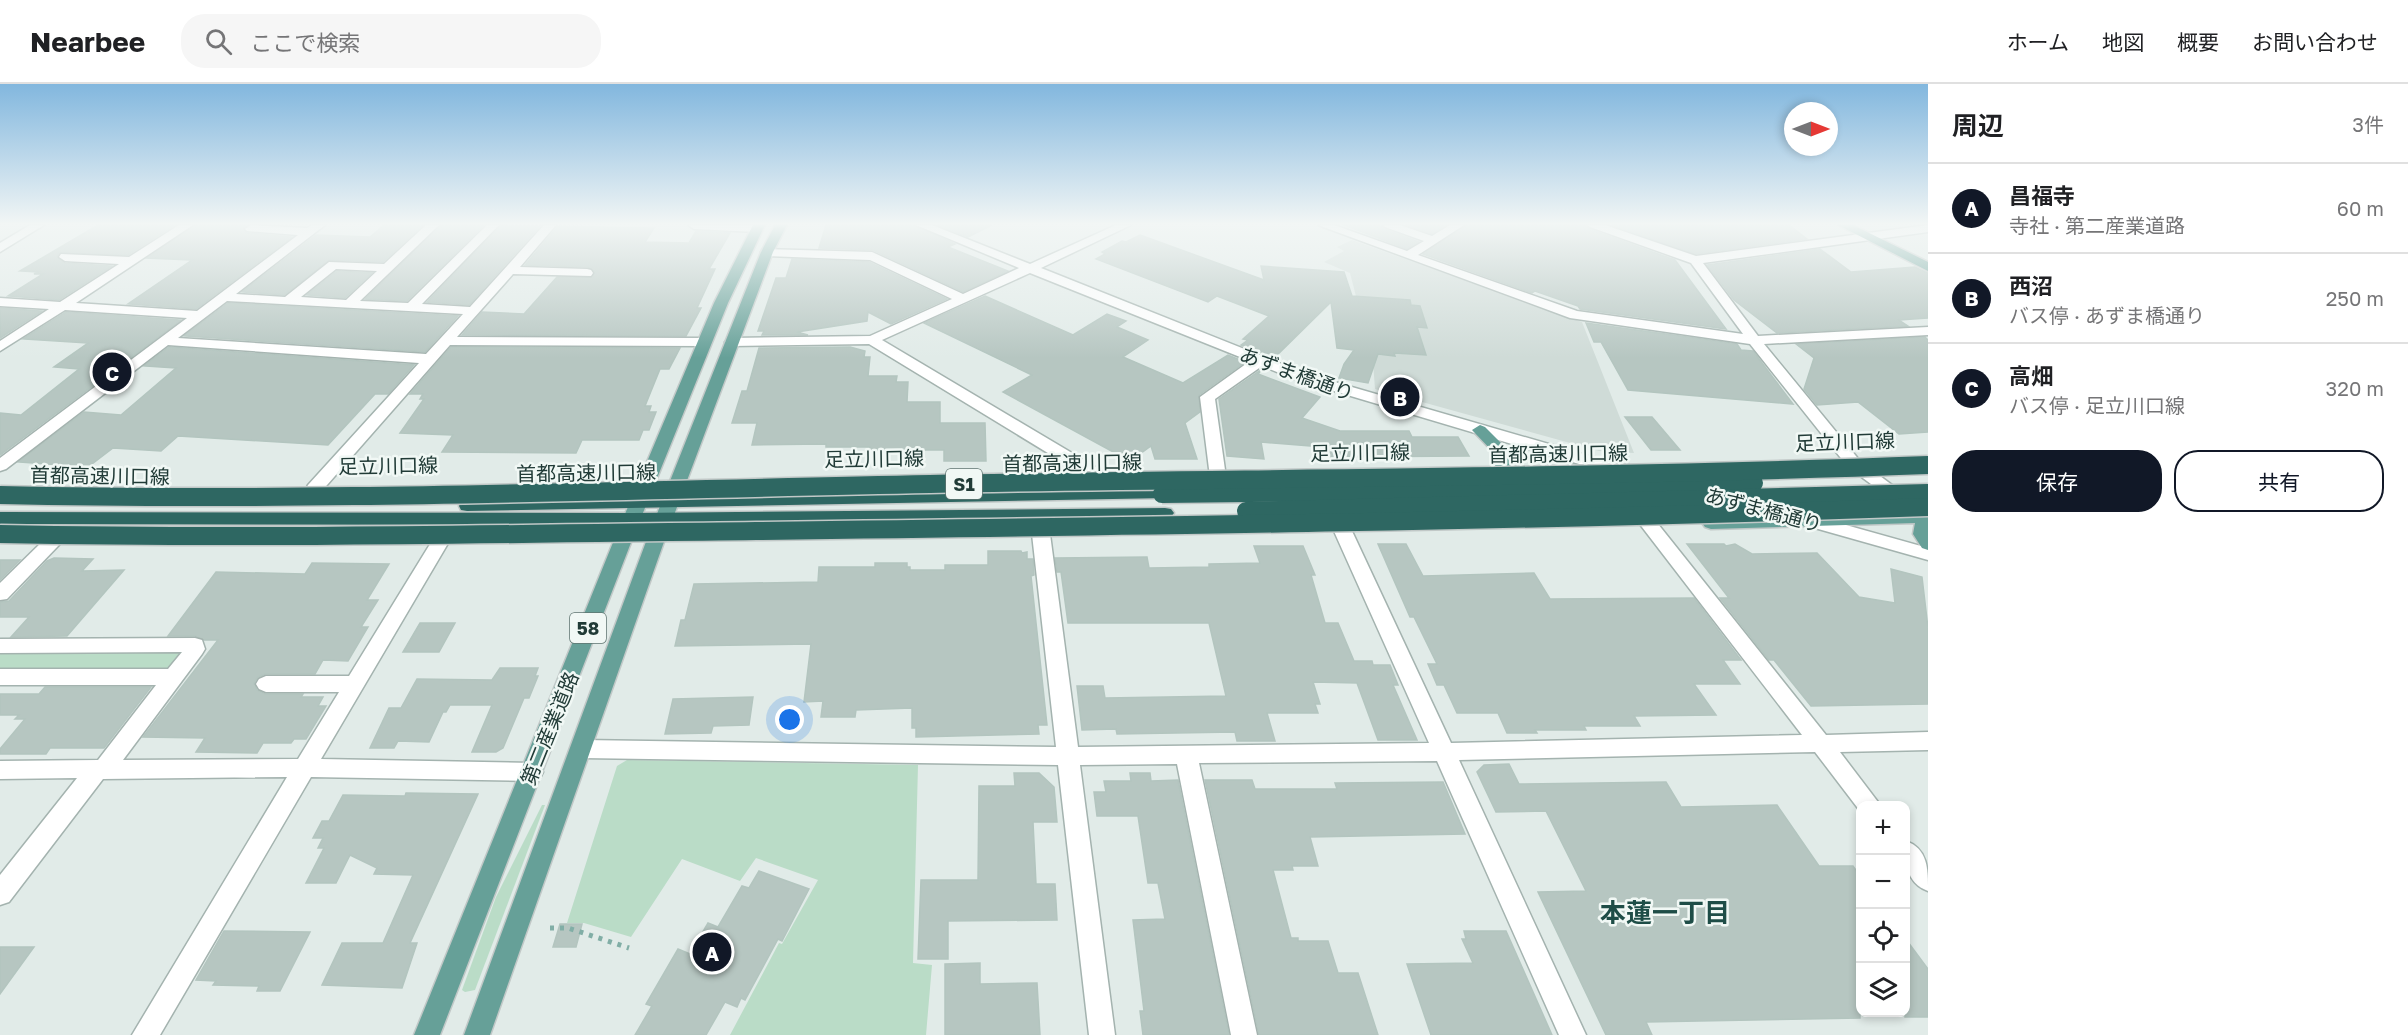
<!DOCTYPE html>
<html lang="ja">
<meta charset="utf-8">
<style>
:root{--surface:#fff;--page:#f6f6f6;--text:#202124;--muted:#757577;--line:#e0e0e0;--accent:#111827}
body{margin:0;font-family:"Golos Text","Noto Sans JP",sans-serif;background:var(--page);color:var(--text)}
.controls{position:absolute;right:18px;bottom:18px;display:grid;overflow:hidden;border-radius:12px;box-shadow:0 3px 9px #0003}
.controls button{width:54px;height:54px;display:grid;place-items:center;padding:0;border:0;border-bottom:2px solid var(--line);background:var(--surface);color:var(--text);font:30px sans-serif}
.compass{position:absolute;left:1784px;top:18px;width:54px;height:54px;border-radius:50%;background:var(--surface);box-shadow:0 3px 9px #0003;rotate:90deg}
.you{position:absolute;left:790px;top:636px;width:21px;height:21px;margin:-15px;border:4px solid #fff;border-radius:50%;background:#1a73e8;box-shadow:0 0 0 9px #1a73e833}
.badge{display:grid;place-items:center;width:39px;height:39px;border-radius:50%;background:var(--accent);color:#fff;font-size:20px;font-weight:700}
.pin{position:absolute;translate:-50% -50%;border:3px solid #fff;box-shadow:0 2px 6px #0006}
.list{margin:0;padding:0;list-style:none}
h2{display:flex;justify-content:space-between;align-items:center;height:78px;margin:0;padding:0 24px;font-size:26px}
h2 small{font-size:20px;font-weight:400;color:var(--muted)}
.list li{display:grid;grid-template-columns:39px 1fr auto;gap:18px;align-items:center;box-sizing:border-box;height:90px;padding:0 24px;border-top:2px solid var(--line)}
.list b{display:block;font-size:22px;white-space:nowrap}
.list p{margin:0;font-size:20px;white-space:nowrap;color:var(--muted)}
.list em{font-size:20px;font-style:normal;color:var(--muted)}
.actions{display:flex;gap:12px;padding:18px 24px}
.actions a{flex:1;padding:14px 0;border:2px solid var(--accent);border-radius:24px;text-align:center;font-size:21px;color:var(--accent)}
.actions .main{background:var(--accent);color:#fff}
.icon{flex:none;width:33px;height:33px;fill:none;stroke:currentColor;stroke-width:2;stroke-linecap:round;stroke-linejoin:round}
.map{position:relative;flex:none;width:1928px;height:951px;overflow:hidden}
header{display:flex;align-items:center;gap:36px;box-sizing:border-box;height:84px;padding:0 30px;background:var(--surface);border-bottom:2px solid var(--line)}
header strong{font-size:28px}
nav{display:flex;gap:33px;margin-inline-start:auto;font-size:21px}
.search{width:420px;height:54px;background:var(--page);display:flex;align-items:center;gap:15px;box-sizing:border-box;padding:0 21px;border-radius:24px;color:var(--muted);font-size:22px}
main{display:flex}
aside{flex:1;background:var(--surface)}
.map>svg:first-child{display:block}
.built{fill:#cfdbd7}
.green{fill:#badcc7}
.building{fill:#b6c6c1;stroke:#b3c5bf;stroke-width:1.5}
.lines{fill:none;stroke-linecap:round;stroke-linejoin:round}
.minor-casing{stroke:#a4b3af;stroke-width:3}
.major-casing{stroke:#c1c8c7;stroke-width:3}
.highway-casing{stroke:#c1c8c7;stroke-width:3}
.path{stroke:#81aea6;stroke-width:5;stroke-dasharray:4 6;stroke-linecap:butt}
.minor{fill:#fff;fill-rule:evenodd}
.major{fill:#66a098;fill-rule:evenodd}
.highway{fill:#2e6762;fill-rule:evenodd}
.highway-bridge-casing{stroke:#c1c8c7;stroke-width:21;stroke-linecap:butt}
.highway-bridge{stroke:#2e6762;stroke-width:18}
.labels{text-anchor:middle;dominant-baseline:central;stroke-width:5;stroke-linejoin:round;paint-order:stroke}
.shield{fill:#f1f8f5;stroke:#5f7470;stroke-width:1.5}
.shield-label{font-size:18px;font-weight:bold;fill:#213b37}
.street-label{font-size:20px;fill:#213b37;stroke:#f1f8f5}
.near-neighbourhood-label{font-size:26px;font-weight:bold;fill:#1e4d47;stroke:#f1f8f5}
</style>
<header>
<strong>Nearbee</strong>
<div class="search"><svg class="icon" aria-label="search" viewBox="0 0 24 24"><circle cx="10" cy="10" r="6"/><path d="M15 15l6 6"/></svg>ここで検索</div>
<nav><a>ホーム</a><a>地図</a><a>概要</a><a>お問い合わせ</a></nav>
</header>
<main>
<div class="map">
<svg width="1928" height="951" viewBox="0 0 1928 951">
<rect width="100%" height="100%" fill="#e1ebe8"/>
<!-- built -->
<path class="built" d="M1352 156 1582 238 1634 369 1599 367 1375 305 1373 278 1350 189 1324 178 1344 167 1337 163Z"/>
<!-- green -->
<g class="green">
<path d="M182 567 185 571 167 587 0 586V568Z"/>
<path d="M627 676 918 681 913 879 932 881 926 951H730L779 859 782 860 818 796 756 774 740 797 682 775 631 853 584 839H567L617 682Z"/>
<path d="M542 721H545L475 906 465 908 462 906 496 813Z"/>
</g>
<!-- building -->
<g class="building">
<path d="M98 141H175L128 171 59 169 57 173 65 179 112 182 59 216 8 212 43 190H34L38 188 20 187Z"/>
<path d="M195 141H247L243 145 247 149 292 153 196 225 128 220 192 176 147 174Z"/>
<path d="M384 141H423L383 178 329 176 284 211 242 208 316 151 370 153Z"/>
<path d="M441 141H484L407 217 365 215Z"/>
<path d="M501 141 540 142 469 221 427 218Z"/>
<path d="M826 141H914L955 160 948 163 1008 187 963 208 873 166 819 164Z"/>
<path d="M937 141H992L968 153Z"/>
<path d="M1344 141H1381L1384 145 1419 158 1407 165Z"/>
<path d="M1406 141H1446L1432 150Z"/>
<path d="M1466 141H1586L1589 145 1675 176 1726 245 1580 225 1578 222 1535 207 1532 209 1423 170Z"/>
<path d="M1611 141H1789L1807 155 1696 170Z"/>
<path d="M558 142 654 144 645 158 689 159 696 147 730 149 709 185H715L697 224H701L686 252 462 251 482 228 524 230 557 193H593L595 188 588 183 525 181Z"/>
<path d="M1140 151 1264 196 1261 182 1344 188 1352 212 1410 216 1411 221 1420 222 1427 244 1417 243 1426 271 1394 269 1395 272 1378 270 1368 299 1339 294 1344 280 1354 266 1337 264 1331 218 1274 274 1241 261 1248 256 1243 255 1269 232 1217 212 1208 218 1096 175 1105 170 1102 168 1122 157 1126 158Z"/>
<path d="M1820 165 1851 188 1915 183 1928 189V234L1899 236 1908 242 1777 249 1734 216 1707 181Z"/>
<path d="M792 175 869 178 947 215 891 240 868 228 867 237 797 248 808 251H762L764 247H758L776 194H786Z"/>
<path d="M337 187 372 189 345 214 307 211Z"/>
<path d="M985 212 1073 251 1107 230 1126 237 1117 243 1148 256 1123 273 1183 299 1228 271 1245 278 1199 311 1200 328 1185 339 1197 375H1155L1151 362 1130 377 1003 308 1032 291 924 239Z"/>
<path d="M228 219 458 232 425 268 184 252Z"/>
<path d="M0 224 42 227 0 254Z"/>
<path d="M66 228 181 236 0 371V329L21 331 79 285 54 283 88 259 23 255Z"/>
<path d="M1586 239 1737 260 1741 266 1753 267 1793 320 1628 306 1601 258H1594Z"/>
<path d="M1925 253 1928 256V348L1899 350 1858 318 1817 321 1804 305 1814 274 1796 260Z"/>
<path d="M169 263 414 281 388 310H375L328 361 178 352 161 367 113 364 88 383 18 378 84 328 121 331 176 284 144 282Z"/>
<path d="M451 263 680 264 669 285H660L645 322H651L649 328H656L649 346H643L639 356H582L576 369 442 368 453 351 400 349 424 315H420L423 310H410Z"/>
<path d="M850 263 865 267 864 273H870L868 292H897L896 298H908L907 318H940V339H985L986 377H944V366H870V363H826V360L752 361 757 339H732L742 307H747L759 264Z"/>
<path d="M1262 285 1258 290 1320 313 1302 334 1340 347H1409L1412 353H1458L1469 372 1327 373 1323 363 1261 358 1264 375 1227 372 1219 315Z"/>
<path d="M1625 333H1652L1680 366H1651Z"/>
<path d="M1378 460H1406L1423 492 1534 489 1550 515 1694 514 1741 576H1723L1740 600H1694L1716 631 1634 632 1640 642H1584L1586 646H1535L1537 649H1507L1498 629H1457L1444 601H1437L1428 580H1437L1414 533H1410Z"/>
<path d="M1687 460H1724L1726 462 1735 460 1752 470 1817 469 1859 513 1895 519 1891 485 1922 493 1928 544V620L1811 622 1774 576H1769L1720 514H1729Z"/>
<path d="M1254 462H1303L1315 491H1311L1325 539H1338L1354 577H1372L1373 581H1390L1398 601H1393L1417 656H1378L1357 599 1313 598 1320 620H1315L1318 629H1267L1275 657H1237L1235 648 1117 650 1116 645 1082 646 1077 602H1103L1105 614 1226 612 1209 539H1068L1061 488H1057L1055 474 1147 473 1149 484 1209 483V480L1260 479Z"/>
<path d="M988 467H1021L1022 469 1027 468V475H1033L1034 491 1031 492 1047 641H1038L1039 650 916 653V644H912V624L856 626 855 633H821L823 617 804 618 811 560 675 562 681 536H685L694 500 818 498 819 483H875V479H907V483H910V486H945V481H988Z"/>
<path d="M54 474 93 475 82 487 124 486 67 552 11 553 29 533H0V518L9 517 47 477Z"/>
<path d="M0 476H20L0 496Z"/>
<path d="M312 479 389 480 367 516H378L361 543H368L348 577 323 576 315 590H265L258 593 254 599 257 606 265 610H303L301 613H323L318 622H326L306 655H294L291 659H263L257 669 196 668 205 654 143 653 218 556H204L195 552H168L216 488 305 490Z"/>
<path d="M420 539H455L439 568H403Z"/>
<path d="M500 584H538L535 592H538L529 614H524L503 664 496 668H472L492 621H450L446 628H443L429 658 398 657 394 664H370L389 624H401L417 595 492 596Z"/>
<path d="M45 603H151L104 664H50L46 670H0V665L25 635H15L19 631H0V610H39Z"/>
<path d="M753 613 749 641 713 642 711 649 665 650 673 615Z"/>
<path d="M1509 680 1519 700 1666 698 1681 723 1777 721 1819 782H1853L1860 792V934L1646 938 1652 951H1606L1538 808 1586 807 1546 727 1496 728 1477 688 1484 681Z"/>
<path d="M1014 689H1039L1054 703 1057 738H1033L1036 800H1055L1057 836 948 837V875H918L921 796H978L979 702H1015Z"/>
<path d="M1130 689H1150L1151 697 1178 696 1229 951H1143L1140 927H1144L1133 836 1165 835 1158 799H1148L1138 732H1097L1094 708H1106L1104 697H1131Z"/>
<path d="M1205 696H1252L1255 705H1337L1335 699 1443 698 1465 750 1310 753 1318 782H1292L1293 786H1273L1291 854H1298V857H1328L1338 889H1358L1378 951H1259Z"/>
<path d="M406 709 478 710 410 859H417L402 904 322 901 342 859H383L413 791 374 790 377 784 350 771 336 799H306L324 764H318L323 754H313L322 737H329L343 711 405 712Z"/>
<path d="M759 787 809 805 782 857 778 855 745 916 741 914 737 923 725 918 706 951H635L652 922 646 920 678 865 690 870 708 839 718 843 742 802 749 804Z"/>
<path d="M560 840H582L576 863H553Z"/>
<path d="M224 847 310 848 280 907H257L259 902 213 901 216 897 196 896Z"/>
<path d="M1464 847H1506L1552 951H1431L1407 880 1473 879 1462 855H1466Z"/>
<path d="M1905 854 1928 885V933H1905Z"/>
<path d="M0 863H34L0 910Z"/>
<path d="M980 879V900L1037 899 1040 951H945V880Z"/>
</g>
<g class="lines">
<defs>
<g id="minor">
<path d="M30 141H44L0 168V159Z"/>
<path d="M179 141H193L76 219 197 227 298 151 247 147 245 145 251 141 307 144 312 141H325L236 210 285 213 329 178 384 180 426 141H439L360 217 408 219 487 141H499L422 220 470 223 544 141H556L520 183 587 185 591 186 593 189 591 192 513 190 457 253 704 254 711 258 704 262 450 261 320 409H308L306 405 308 401 419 279 168 261 6 385 0 387V374L187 234 65 226 0 267V257L49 225 0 222V214L60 218 119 180 65 177 59 173 61 170 129 173ZM336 185 377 187 346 216 301 213ZM227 217 463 230 426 270 178 254Z"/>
<path d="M688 141H758L763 144 757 148 694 145Z"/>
<path d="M916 141H932L1030 180 1116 141H1131L1041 184 1307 290 1628 383 1630 387 1622 392 1616 391 1297 296 1262 282 1215 315 1226 393 1224 397H1212L1210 393 1200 313 1250 277 1030 189 882 256 1109 391 1111 395 1109 399H1097L869 260 732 262 725 258 732 254 870 252 952 215 870 176 767 172 761 168 763 165 872 168 963 210 1019 184Z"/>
<path d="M1318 141H1334L1407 167 1424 157 1385 143 1383 141H1400L1432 152 1450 141H1464L1418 171 1577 227 1743 250 1691 179 1590 143 1588 141H1605L1696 172 1928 141V148L1703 179 1758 252 1928 243V251L1764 260 1860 377 1912 416 1910 420H1898L1848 383 1750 260 1570 234Z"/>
<path d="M1803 429 1928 464V476L1797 439 1794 435 1797 431Z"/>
<path d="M1648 433 1654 435 1826 651 1928 648V666L1840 668 1881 722H1860V727L1815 668 1459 676 1586 951H1559L1437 677 1199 679 1257 951H1231L1177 680 1080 681 1115 951H1089L1058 681 583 674 575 671 572 665 575 659 583 656 1056 663 1032 450 1035 446H1047L1050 450 1078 663 1429 659 1333 445 1336 441H1348L1351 445 1451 659 1802 651 1642 443 1639 439 1642 435Z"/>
<path d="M441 450 447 452 450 456 321 675 532 679 540 682 543 688 540 694 532 697 311 693 160 951H132L287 693 103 695 9 818 0 821V791L77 694 0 695V677L98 676 156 601H0V585H168L182 568 0 569V555L195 554 202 556 205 565 202 570 123 676 298 675 339 608H266L259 605 256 600 259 595 266 592H349L435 452Z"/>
<path d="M53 451 59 453 62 457 59 461 7 515 0 516V499L47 453Z"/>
<path d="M1906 757C1928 765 1928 785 1928 807 1906 799 1904 777 1906 757Z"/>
</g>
<g id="major">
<path d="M753 141H765L728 219 632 456 440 951H414L614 456 714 219Z"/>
<path d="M775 141H787L773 168 665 455 490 951H464L647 455 761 168Z"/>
<path d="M1838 141H1853L1928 178V187Z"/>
<path d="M1480 341 1485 343 1512 370 1511 382 1493 393 1485 388 1495 380 1496 371 1472 346Z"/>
<path d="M1928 428V466L1922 464 1913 450 1915 439 1711 445 1705 443 1702 439 1705 435 1711 433Z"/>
</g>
<g id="highway">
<path d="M1162 405 1168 406 1170 410 1168 414 467 427 461 426 459 422 461 418 467 417Z"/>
<path d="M1165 424 1171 425 1174 429 1171 433 632 441 0 440V428L632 429Z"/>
</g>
</defs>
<!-- minor casing -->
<use href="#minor" class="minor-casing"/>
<!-- major casing -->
<use href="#major" class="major-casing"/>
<!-- highway casing -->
<use href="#highway" class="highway-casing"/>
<!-- path -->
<path class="path" d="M550 844H568L629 864"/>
<!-- minor -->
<use href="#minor" class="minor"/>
<!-- major -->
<use href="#major" class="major"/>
<!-- highway -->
<use href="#highway" class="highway"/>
<defs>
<g id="highway-bridge">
<path d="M1162 410 1519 406 1754 399"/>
<path d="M0 411C310 418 620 406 930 400 1263 394 1595 394 1928 381"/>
<path d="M1246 427 1928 409"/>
<path d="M0 450C252 455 504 450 756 447 1147 442 1537 437 1928 423"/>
</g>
</defs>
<!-- highway-bridge casing -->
<use href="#highway-bridge" class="highway-bridge-casing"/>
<!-- highway-bridge -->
<use href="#highway-bridge" class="highway-bridge"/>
</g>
<!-- sky -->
<linearGradient id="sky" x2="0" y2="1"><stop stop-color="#82b7de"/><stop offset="0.51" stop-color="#f2f6f5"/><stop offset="1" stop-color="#f2f6f5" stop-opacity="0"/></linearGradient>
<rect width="1928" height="274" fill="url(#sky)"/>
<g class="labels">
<!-- shield labels -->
<g class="shield">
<rect x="946" y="385" width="36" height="30" rx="4.5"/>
<rect x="570" y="529" width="36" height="30" rx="4.5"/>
</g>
<g class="shield-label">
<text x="964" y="400">S1</text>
<text x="588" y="544">58</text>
</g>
<!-- street labels -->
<g class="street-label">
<text transform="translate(1297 289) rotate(20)">あずま橋通り</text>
<text transform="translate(1845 357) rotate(-2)">足立川口線</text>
<text transform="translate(1360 368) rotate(-1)">足立川口線</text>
<text transform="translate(1558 369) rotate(-1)">首都高速川口線</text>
<text transform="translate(874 374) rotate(-1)">足立川口線</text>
<text transform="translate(1072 378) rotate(-1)">首都高速川口線</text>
<text transform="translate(388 381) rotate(-1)">足立川口線</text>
<text transform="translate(586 388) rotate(-1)">首都高速川口線</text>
<text transform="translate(100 391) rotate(1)">首都高速川口線</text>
<text transform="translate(1764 425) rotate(15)">あずま橋通り</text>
<text transform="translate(549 644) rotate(-68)">第二産業道路</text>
</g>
<!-- near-neighbourhood labels -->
<g class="near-neighbourhood-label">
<text x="1665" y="828">本蓮一丁目</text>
</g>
</g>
</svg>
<div class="controls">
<button>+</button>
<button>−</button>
<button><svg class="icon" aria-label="locate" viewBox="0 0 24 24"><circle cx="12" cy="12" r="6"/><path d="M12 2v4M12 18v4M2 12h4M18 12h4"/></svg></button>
<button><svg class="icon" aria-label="layers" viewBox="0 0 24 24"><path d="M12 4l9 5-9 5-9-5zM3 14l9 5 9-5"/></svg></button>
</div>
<svg class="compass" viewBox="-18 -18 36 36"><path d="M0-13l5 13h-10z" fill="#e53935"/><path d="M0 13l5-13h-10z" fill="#757577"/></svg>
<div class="you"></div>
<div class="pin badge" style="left:712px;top:868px">A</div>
<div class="pin badge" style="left:1400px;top:313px">B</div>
<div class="pin badge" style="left:112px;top:288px">C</div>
</div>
<aside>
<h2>周辺<small>3件</small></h2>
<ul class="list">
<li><span class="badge">A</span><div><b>昌福寺</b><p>寺社 · 第二産業道路</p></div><em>60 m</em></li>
<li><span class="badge">B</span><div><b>西沼</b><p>バス停 · あずま橋通り</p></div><em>250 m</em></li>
<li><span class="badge">C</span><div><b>高畑</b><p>バス停 · 足立川口線</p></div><em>320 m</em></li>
</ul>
<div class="actions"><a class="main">保存</a><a>共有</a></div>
</aside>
</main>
